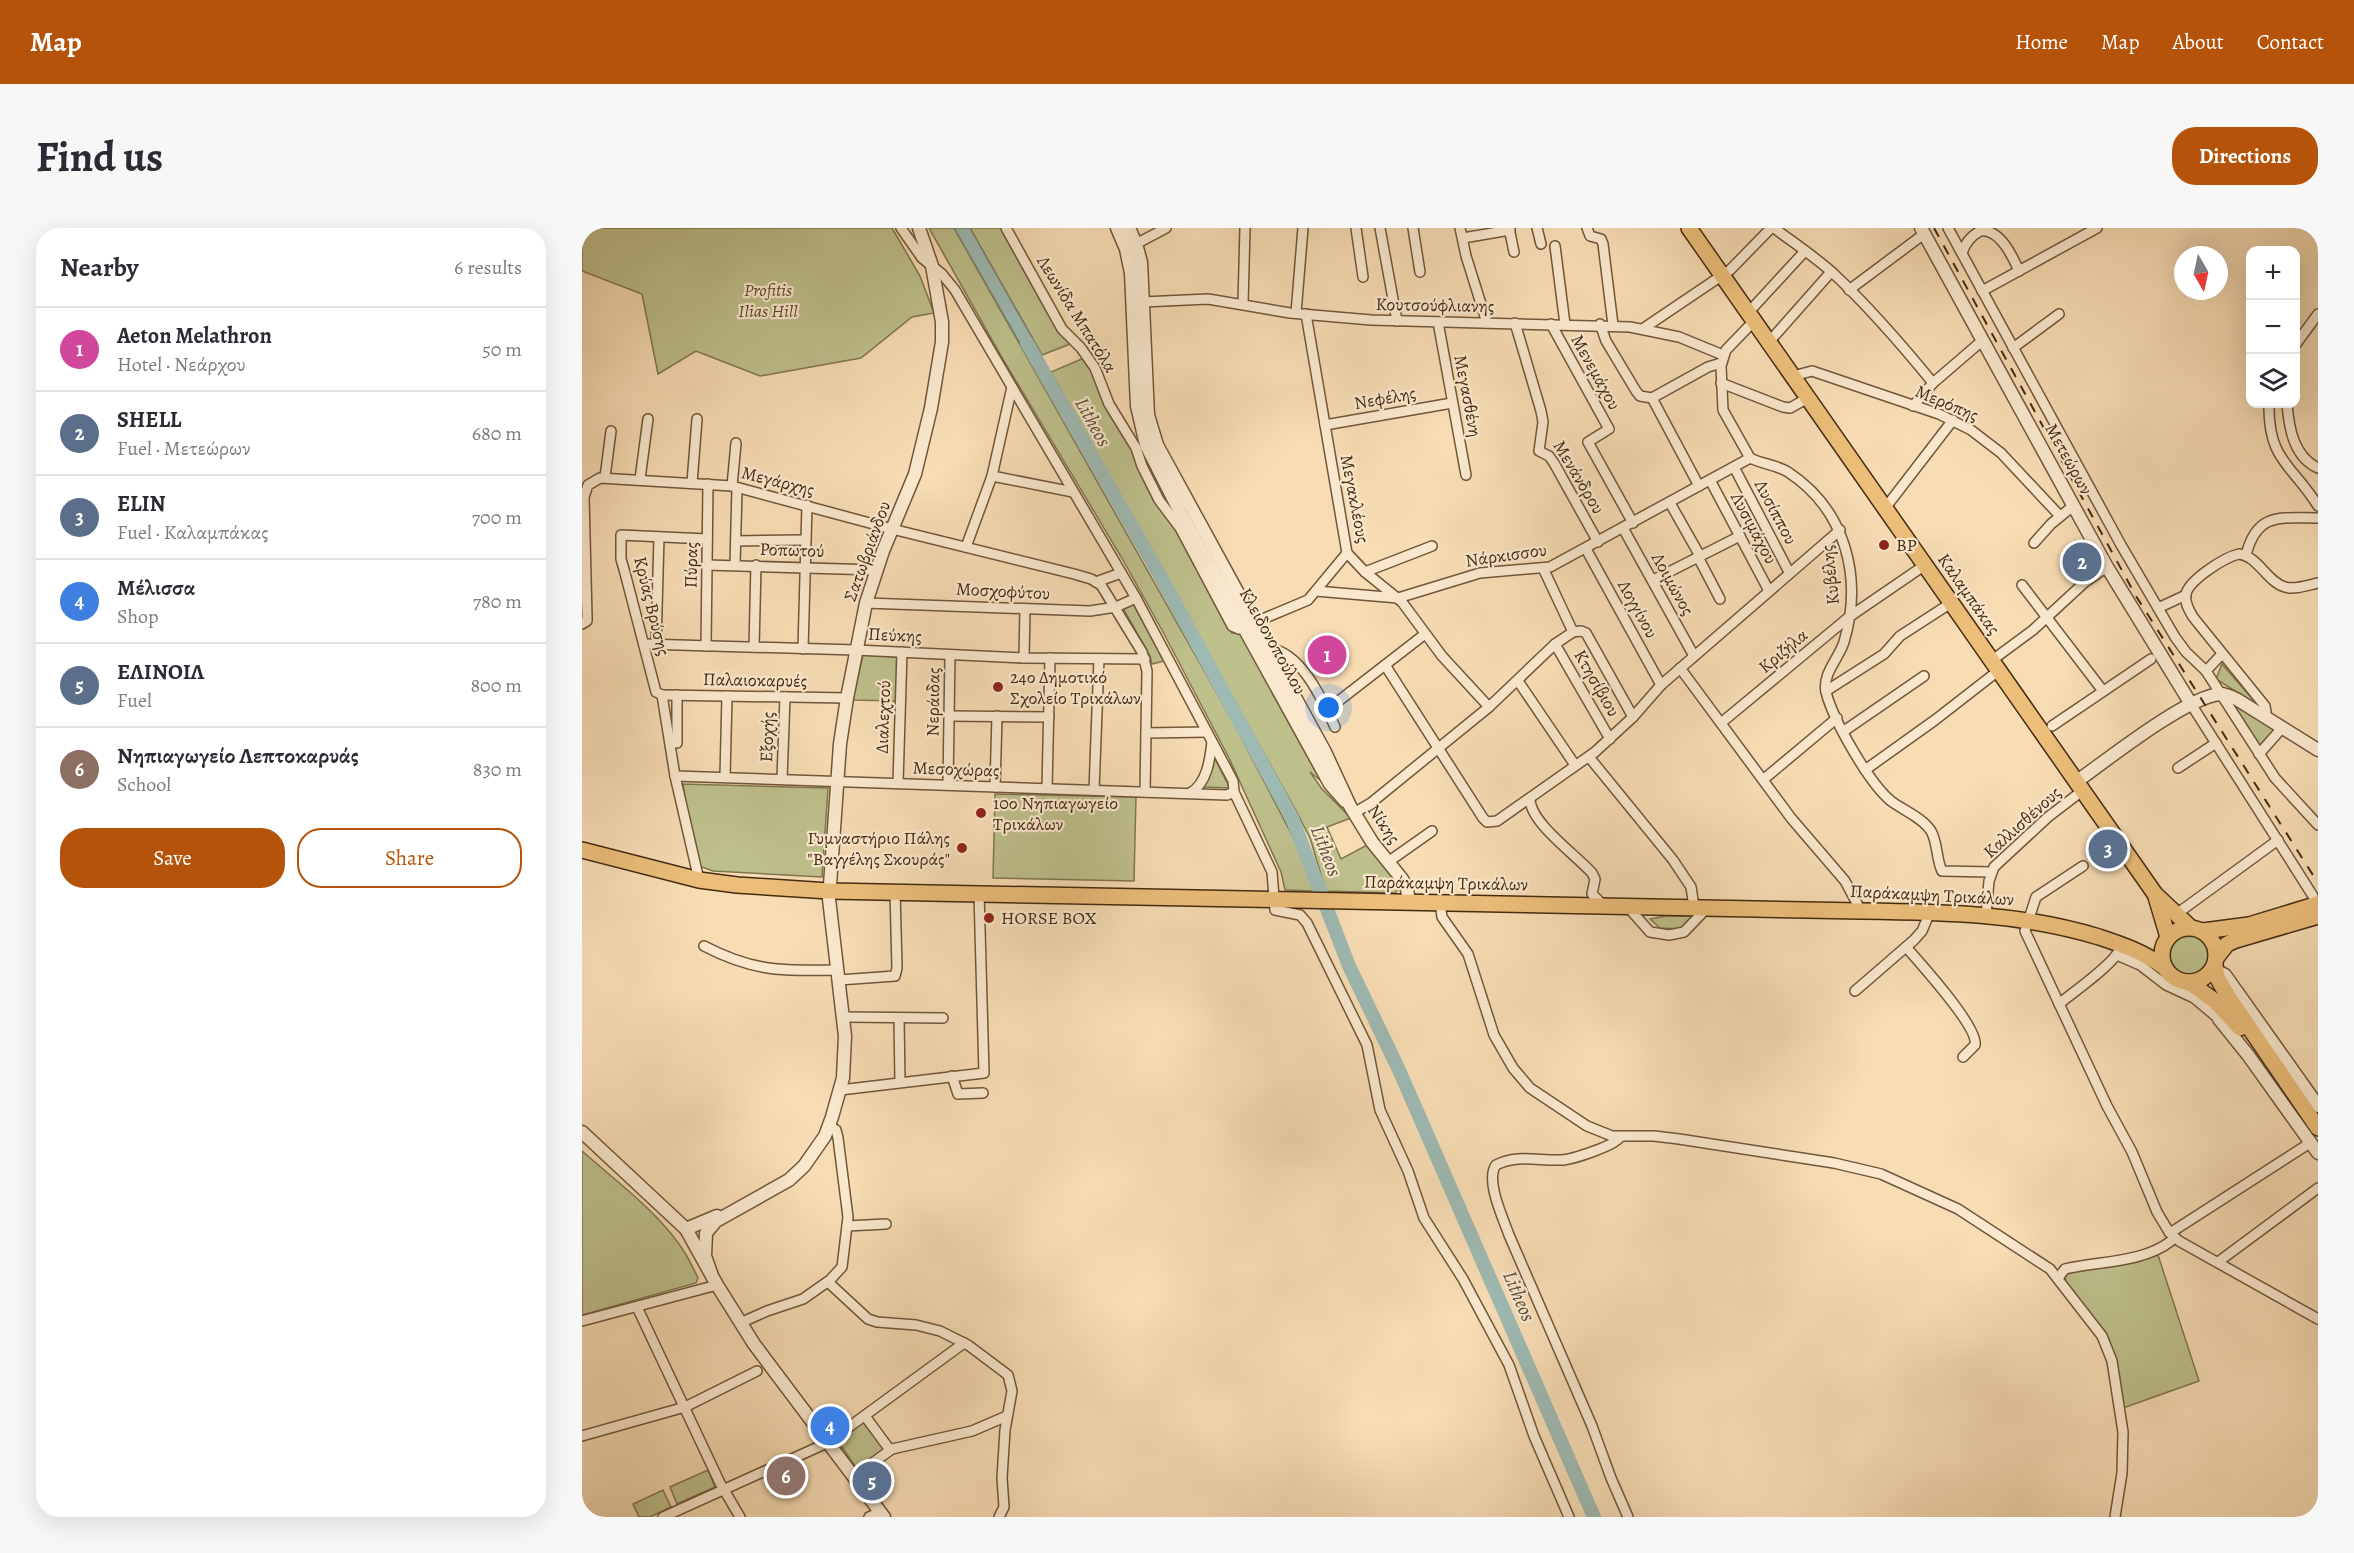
<!DOCTYPE html>
<meta charset="utf-8">
<style>
:root{--surface:#fff;--page:#f7f7f7;--text:#2b2b33;--muted:#7c7c81;--line:#e1e1e2;--accent:#b45309}
body{margin:0;font-family:Alegreya,serif;background:var(--page);color:var(--text)}
.controls{position:absolute;right:18px;top:18px;display:grid;overflow:hidden;border-radius:12px;box-shadow:0 6px 24px #0002}
.controls button{width:54px;height:54px;display:grid;place-items:center;padding:0;border:0;border-bottom:2px solid var(--line);background:var(--surface);color:var(--text);font:30px sans-serif}
.compass{position:absolute;left:1592px;top:18px;width:54px;height:54px;border-radius:50%;background:var(--surface);box-shadow:0 6px 24px #0002;rotate:171deg}
.you{position:absolute;left:747px;top:480px;width:21px;height:21px;margin:-15px;border:4px solid #fff;border-radius:50%;background:#1a73e8;box-shadow:0 0 0 9px #1a73e833}
.badge{display:grid;place-items:center;width:39px;height:39px;border-radius:50%;background:var(--accent);color:#fff;font-size:20px;font-weight:700}
.pin{position:absolute;translate:-50% -50%;border:3px solid #fff;box-shadow:0 2px 6px #0006}
.list{margin:0;padding:0;list-style:none}
h2{display:flex;justify-content:space-between;align-items:center;height:78px;margin:0;padding:0 24px;font-size:26px}
h2 small{font-size:20px;font-weight:400;color:var(--muted)}
.list li{display:grid;grid-template-columns:39px 1fr auto;gap:18px;align-items:center;box-sizing:border-box;height:84px;padding:0 24px;border-top:2px solid var(--line)}
.list b{display:block;font-size:22px;white-space:nowrap}
.list p{margin:0;font-size:20px;white-space:nowrap;color:var(--muted)}
.list em{font-size:20px;font-style:normal;color:var(--muted)}
.actions{display:flex;gap:12px;padding:18px 24px}
.actions a{flex:1;padding:14px 0;border:2px solid var(--accent);border-radius:24px;text-align:center;font-size:21px;color:var(--accent)}
.actions .main{background:var(--accent);color:#fff}
.icon{flex:none;width:33px;height:33px;fill:none;stroke:currentColor;stroke-width:2;stroke-linecap:round;stroke-linejoin:round}
.map{position:relative;flex:none;width:1736px;height:1289px;overflow:hidden;border-radius:24px}
header{display:flex;align-items:center;gap:36px;box-sizing:border-box;height:84px;padding:0 30px;background:var(--accent);color:#fff}
header strong{font-size:28px}
nav{display:flex;gap:33px;margin-inline-start:auto;font-size:21px}
.intro{display:flex;align-items:center;justify-content:space-between;box-sizing:border-box;height:144px;padding:0 36px}
h1{margin:0;font-size:42px}
.button{padding:15px 27px;border-radius:24px;background:var(--accent);color:#fff;font-size:21px;font-weight:700}
main{display:flex;gap:36px;padding:0 36px}
aside{flex:1;background:var(--surface);border-radius:24px;box-shadow:0 6px 24px #0002}
.map>svg:first-child{display:block}
.green{fill:#bec08c;stroke:#81754e;stroke-width:1.5}
.water{fill:#9ebab3;stroke:#7a8072;stroke-width:1.5}
.lines{fill:none;stroke-linecap:round;stroke-linejoin:round}
.river{stroke:#9ebab3;stroke-width:14}
.minor-casing{stroke:#71563a;stroke-width:12}
.tertiary-casing{stroke:#71563a;stroke-width:15}
.primary-casing{stroke:#442a11;stroke-width:18}
.minor{stroke:#fae8ce;stroke-width:9}
.tertiary{stroke:#fae8ce;stroke-width:12}
.primary{stroke:#ecbe7a;stroke-width:15}
.rail{stroke:#442a11;stroke-width:2;stroke-dasharray:10 10;stroke-linecap:butt}
.poi-dot{fill:#8f2418;stroke:#fae8ce;stroke-width:2}
.labels{text-anchor:middle;dominant-baseline:central;stroke-width:4.5;stroke-linejoin:round;paint-order:stroke}
.park-label{font-size:18px;font-style:italic;fill:#5c482a;stroke:#fae8ce}
.street-label{font-size:18px;fill:#442a11;stroke:#fae8ce}
.poi-label{font-size:18px;fill:#442a11;stroke:#fae8ce;text-anchor:start}
.water-label{font-size:20px;font-style:italic;fill:#5a4e3a;stroke:#fae8ce}
</style>
<header>
<strong>Map</strong>
<nav><a>Home</a><a>Map</a><a>About</a><a>Contact</a></nav>
</header>
<div class="intro"><h1>Find us</h1><a class="button">Directions</a></div>
<main>
<aside>
<h2>Nearby<small>6 results</small></h2>
<ul class="list">
<li><span class="badge" style="background:#d1479c">1</span><div><b>Aeton Melathron</b><p>Hotel · Νεάρχου</p></div><em>50 m</em></li>
<li><span class="badge" style="background:#5c6f8a">2</span><div><b>SHELL</b><p>Fuel · Μετεώρων</p></div><em>680 m</em></li>
<li><span class="badge" style="background:#5c6f8a">3</span><div><b>ELIN</b><p>Fuel · Καλαμπάκας</p></div><em>700 m</em></li>
<li><span class="badge" style="background:#3f7fe0">4</span><div><b>Μέλισσα</b><p>Shop</p></div><em>780 m</em></li>
<li><span class="badge" style="background:#5c6f8a">5</span><div><b>ΕΛΙΝΟΙΛ</b><p>Fuel</p></div><em>800 m</em></li>
<li><span class="badge" style="background:#8d6e63">6</span><div><b>Νηπιαγωγείο Λεπτοκαρυάς</b><p>School</p></div><em>830 m</em></li>
</ul>
<div class="actions"><a class="main">Save</a><a>Share</a></div>
</aside>
<div class="map">
<svg width="1736" height="1289" viewBox="0 0 1736 1289">
<rect width="100%" height="100%" fill="#f7dcb4"/>
<filter id="stains"><feTurbulence type="fractalNoise" baseFrequency=".00333" numOctaves="4"/><feColorMatrix values="0 0 0 0 .2 0 0 0 0 .09 0 0 0 0 .02 0 0 0 .5 -.17"/></filter>
<radialGradient id="worn" r=".72"><stop offset=".6" stop-color="#630" stop-opacity="0"/><stop offset="1" stop-color="#630" stop-opacity=".3"/></radialGradient>
<!-- green -->
<g class="green">
<path d="M0 0H310L338 48 352 85 330 89 279 130 178 148 114 123 76 146 60 66 0 43Z"/>
<path d="M347 0H372L651 494 722 630 733 663 703 662 699 644 647 530 581 404 541 332 422 133Z"/>
<path d="M388 0H421L488 116 460 127Z"/>
<path d="M502 130 510 139 648 402 650 405 661 406 743 556 728 544 740 561 769 590 745 599 759 631 787 616 819 659 813 665 744 663 728 610 713 581 469 144Z"/>
<path d="M551 376 582 433 570 436 568 428 541 380Z"/>
<path d="M281 427 317 429 315 473 271 472Z"/>
<path d="M1640 436 1673 474 1672 475 1634 451Z"/>
<path d="M1653 477 1694 502 1678 521 1653 480Z"/>
<path d="M633 531 648 560 622 559Z"/>
<path d="M101 556 246 560 240 649 131 643 117 638 109 609Z"/>
<path d="M413 566 554 569 552 653 411 650Z"/>
<path d="M1084 688H1113L1099 701 1078 700 1068 691Z"/>
<circle cx="1607" cy="727" r="19"/>
<path d="M0 923C34 953 80 987 103 1025 108 1033 112 1042 116 1050L114 1055 0 1087Z"/>
<path d="M1576 1027 1617 1153 1541 1180 1534 1134 1526 1112 1485 1057 1483 1049 1487 1044Z"/>
<path d="M282 1194 302 1221 275 1241 256 1213Z"/>
<path d="M126 1242 133 1259 95 1276 88 1259Z"/>
<path d="M81 1262 89 1279 68 1289H57L51 1276Z"/>
</g>
<!-- water -->
<path class="water" d="M372 0H388L460 127 448 133Z"/>
<g class="lines">
<!-- river -->
<path class="river" d="M445 115 576 344 710 590 767 738 817 842 1012 1289"/>
<defs>
<g id="minor">
<path d="M319 0 340 30 360 46 373 62 554 370 651 553 652 564 690 644 693 682 718 687 725 695 785 817 798 882 826 943 842 990 881 1051 927 1137 952 1208 987 1289"/>
<path d="M424 0 480 101 499 120 513 140 527 176 554 220 560 238 577 272 598 300 650 398 657 401 726 372 765 325"/>
<path d="M774 0 781 49"/>
<path d="M798 0 815 93"/>
<path d="M831 0 838 44"/>
<path d="M878 0 884 28 905 95"/>
<path d="M927 0 932 24"/>
<path d="M955 0 959 16"/>
<path d="M1005 0 1008 8 1019 11 1021 16 1031 97"/>
<path d="M1192 0C1212 15 1233 29 1251 45 1287 79 1320 117 1351 155"/>
<path d="M1366 0 1539 317 1593 409 1604 424 1624 443 1693 550 1736 597"/>
<path d="M881 10 928 2"/>
<path d="M554 16 584 0"/>
<path d="M973 18 983 96"/>
<path d="M1380 25C1383 15 1389 8 1398 3 1418 0 1431 29 1437 43"/>
<path d="M1267 62 1342 6"/>
<path d="M1400 63 1515 0"/>
<path d="M561 74 626 71 708 85 789 92 1048 99 1097 109 1141 127"/>
<path d="M661 76 663 0"/>
<path d="M714 85 721 0"/>
<path d="M1166 85 1223 23"/>
<path d="M724 86 765 325 783 344 820 374 860 428 907 479"/>
<path d="M1172 93 1144 122 1139 138 1141 182 1168 230C1180 236 1195 237 1206 244 1264 282 1281 350 1262 414 1257 430 1240 446 1244 464 1251 492 1287 555 1309 573 1321 582 1341 590 1349 603 1356 615 1354 631 1360 643L1409 644"/>
<path d="M856 94 884 247"/>
<path d="M933 95 959 183 961 194 957 223 967 228 972 235 1016 314"/>
<path d="M969 96 1027 201 1006 214 1051 295"/>
<path d="M1018 96 1024 113 1054 163 1058 168 1070 170"/>
<path d="M1062 100 1148 42 1189 0"/>
<path d="M1187 114 1249 44"/>
<path d="M1714 116 1736 86"/>
<path d="M1431 120 1477 86"/>
<path d="M1211 148 1230 143 1357 186 1389 202 1419 225 1478 288"/>
<path d="M1139 155 1201 179 1208 180 1226 170"/>
<path d="M1070 170 1117 258"/>
<path d="M1070 170 1126 139 1139 135"/>
<path d="M1687 176C1686 233 1710 236 1736 278"/>
<path d="M1705 176C1707 201 1712 229 1736 240"/>
<path d="M1331 178 1351 155 1401 112"/>
<path d="M743 197 870 175"/>
<path d="M1152 239 1207 344"/>
<path d="M410 248 491 264"/>
<path d="M23 249 29 203"/>
<path d="M58 251 66 191"/>
<path d="M1128 252 1187 363"/>
<path d="M110 255 115 191"/>
<path d="M150 258 154 215"/>
<path d="M1088 275 1118 328"/>
<path d="M1304 279 1371 192"/>
<path d="M1041 300 1112 428"/>
<path d="M154 313 223 312"/>
<path d="M1452 315 1469 296 1491 278"/>
<path d="M384 319 410 248 430 159"/>
<path d="M1004 321 1079 457"/>
<path d="M1664 327C1675 284 1698 290 1736 290"/>
<path d="M1116 329 1138 371"/>
<path d="M125 337 294 342"/>
<path d="M153 337 155 260"/>
<path d="M961 340 991 404"/>
<path d="M783 344 850 318"/>
<path d="M1071 352 1158 308"/>
<path d="M514 354 539 345"/>
<path d="M1440 357 1521 463"/>
<path d="M734 363 816 370 898 345 968 339 1168 230"/>
<path d="M284 375 508 383 534 379 554 370"/>
<path d="M1576 380 1604 367"/>
<path d="M0 396 5 393V389L2 269 6 257 18 250 150 258 310 301 492 346 509 351 519 357 560 424 565 443 563 564"/>
<path d="M62 416 274 422 442 430 563 431"/>
<path d="M973 416 1028 511"/>
<path d="M74 417 77 309"/>
<path d="M124 418 126 256"/>
<path d="M172 419 174 337"/>
<path d="M685 420C719 423 740 471 753 499"/>
<path d="M221 421 225 277"/>
<path d="M442 430 443 381"/>
<path d="M1409 433 1451 402 1503 354 1525 339"/>
<path d="M803 437 901 590 905 594 915 593 1013 524 1051 489 1079 457 1258 302"/>
<path d="M1098 440 1209 590 1263 653 1279 683"/>
<path d="M1624 443 1640 426"/>
<path d="M936 453 993 537"/>
<path d="M1244 463 1302 426 1318 408 1369 375"/>
<path d="M80 467 74 464 43 345 39 331V307L125 311"/>
<path d="M80 467 93 548 117 652"/>
<path d="M80 467 265 470"/>
<path d="M95 467V515"/>
<path d="M1609 476 1731 668"/>
<path d="M745 482 843 406"/>
<path d="M368 488 467 489"/>
<path d="M1682 488 1684 484 1683 478 1611 389C1607 382 1602 374 1604 366 1607 352 1643 329 1657 326 1676 328 1685 354 1703 359 1713 362 1726 357 1736 355"/>
<path d="M1139 495 1267 389 1343 337"/>
<path d="M1470 498 1569 431"/>
<path d="M1262 503 1342 448"/>
<path d="M564 505 625 504"/>
<path d="M1677 526 1700 500"/>
<path d="M1007 529 1091 632 1109 659 1112 679"/>
<path d="M1596 540 1634 515"/>
<path d="M1283 542 1353 492 1416 443"/>
<path d="M93 548 645 567 652 564"/>
<path d="M143 549 145 468"/>
<path d="M200 551 203 469"/>
<path d="M1182 551 1255 490"/>
<path d="M316 555 320 424"/>
<path d="M366 557 368 427"/>
<path d="M413 559 415 488"/>
<path d="M465 560 468 430"/>
<path d="M512 562 517 431"/>
<path d="M608 565C625 556 628 531 630 514"/>
<path d="M948 570C947 594 993 626 1010 645L1013 651 1010 666 1021 677"/>
<path d="M772 585 789 575 907 479 973 416 991 404 999 403 1004 405 1051 489"/>
<path d="M806 634 850 603"/>
<path d="M1501 638 1454 669 1443 703 1525 878 1550 924 1575 984 1587 1004 1597 1013 1736 1091"/>
<path d="M858 674 860 689 886 726 912 807 931 840 948 860 1005 898 1030 908H1072L1097 911 1252 935 1299 946 1376 981 1468 1041 1520 1108 1530 1133 1541 1204 1540 1245 1533 1289"/>
<path d="M1045 678 1068 704 1087 707 1102 704 1125 680"/>
<path d="M1593 685 1600 682 1696 612"/>
<path d="M1404 687 1407 653 1412 639 1466 589 1500 563"/>
<path d="M122 718C172 744 201 743 255 742"/>
<path d="M1324 719C1338 735 1397 800 1393 817L1381 829"/>
<path d="M1535 727 1558 737 1584 757 1612 770 1637 791"/>
<path d="M257 752 313 748 315 740 313 663"/>
<path d="M1273 763 1332 712 1340 703 1348 684"/>
<path d="M1477 776C1490 765 1532 736 1537 722"/>
<path d="M261 789 361 790"/>
<path d="M317 790 318 854"/>
<path d="M370 848 376 866 401 865"/>
<path d="M258 862 402 845 397 665"/>
<path d="M1038 909C1035 917 989 932 979 932 957 933 935 926 914 937 903 952 921 990 927 1007L1010 1198 1029 1250 1046 1289"/>
<path d="M265 998 304 996"/>
<path d="M1588 1005 1728 915"/>
<path d="M1636 1034 1736 960"/>
<path d="M1476 1050 1483 1041C1517 1033 1561 1035 1589 1013"/>
<path d="M246 1054 286 1091 295 1094 334 1097 358 1103 386 1117 426 1147 430 1163 423 1202 420 1250 422 1279 417 1289"/>
<path d="M55 1079 138 1255 158 1289"/>
<path d="M0 1093 135 1057"/>
<path d="M158 1095 185 1083 221 1071 248 1052 260 1039 266 989 256 910 254 902 247 898"/>
<path d="M283 1188 308 1222"/>
<path d="M0 1208 103 1179 175 1143"/>
<path d="M271 1249 310 1221 390 1203 425 1188"/>
<path d="M81 1289 245 1215 382 1115"/>
<path d="M287 1289 298 1284"/>
</g>
<g id="tertiary">
<path d="M535 0 544 21 549 45 555 178 564 217 598 284 748 556 763 573"/>
<path d="M547 0 554 16 559 34 566 187 575 217 743 524 768 578 790 614 820 651 825 661 827 674"/>
<path d="M1339 0 1525 339 1609 476"/>
<path d="M1494 554C1525 532 1604 469 1638 466 1645 466 1650 469 1656 472L1736 522"/>
<path d="M1633 742 1643 747 1736 878"/>
<path d="M1644 784 1637 791 1666 827 1736 925"/>
<path d="M0 904 104 1001 135 1057 172 1116 302 1289"/>
<path d="M104 1001 135 988"/>
<path d="M129 1045 123 1028 124 1005 134 993 207 952 222 938 243 908 250 889 261 850 263 808 247 671 258 516 265 470 284 375 301 323 333 246 349 180 360 114V94L350 38 337 0"/>
</g>
<g id="primary">
<path d="M1107 0 1573 666 1608 699"/>
<path d="M0 622 117 652 155 657 247 663 1279 683C1360 684 1439 685 1517 709 1541 717 1562 724 1583 740"/>
<path d="M1574 669 1586 709"/>
<circle cx="1607" cy="727" r="27"/>
<path d="M1621 703 1667 697 1736 676"/>
<path d="M1634 730 1645 716 1654 712 1736 688"/>
<path d="M1633 737 1635 749 1645 767 1736 900"/>
<path d="M1607 754 1633 773 1658 800"/>
</g>
</defs>
<!-- minor casing -->
<use href="#minor" class="minor-casing"/>
<!-- tertiary casing -->
<use href="#tertiary" class="tertiary-casing"/>
<!-- primary casing -->
<use href="#primary" class="primary-casing"/>
<!-- minor -->
<use href="#minor" class="minor"/>
<!-- tertiary -->
<use href="#tertiary" class="tertiary"/>
<!-- primary -->
<use href="#primary" class="primary"/>
<!-- rail -->
<path class="rail" d="M1352 0 1554 368 1736 655"/>
</g>
<!-- markers -->
<g class="poi-dot">
<circle cx="1302" cy="317" r="6"/>
<circle cx="416" cy="459" r="6"/>
<circle cx="399" cy="585" r="6"/>
<circle cx="380" cy="620" r="6"/>
<circle cx="407" cy="690" r="6"/>
</g>
<g class="labels">
<!-- park labels -->
<g class="park-label">
<text x="186" y="62">Profitis<tspan x="186" dy="21">Ilias Hill</tspan></text>
</g>
<!-- street labels -->
<g class="street-label">
<text transform="translate(853 77) rotate(1)">Κουτσούφλιανης</text>
<text transform="translate(495 86) rotate(58)">Λεωνίδα Μπατόλα</text>
<text transform="translate(1014 144) rotate(61)">Μενεμάχου</text>
<text transform="translate(886 168) rotate(79)">Μεγασθένη</text>
<text transform="translate(803 170) rotate(-10)">Νεφέλης</text>
<text transform="translate(1365 175) rotate(23)">Μερόπης</text>
<text transform="translate(1487 231) rotate(61)">Μετεώρων</text>
<text transform="translate(997 249) rotate(59)">Μενάνδρου</text>
<text transform="translate(196 253) rotate(14)">Μεγάρχης</text>
<text transform="translate(773 271) rotate(79)">Μεγακλέους</text>
<text transform="translate(1194 284) rotate(62)">Λυσίππου</text>
<text transform="translate(1172 300) rotate(62)">Λυσιμάχου</text>
<text transform="translate(210 322) rotate(2)">Ροπωτού</text>
<text transform="translate(285 323) rotate(-70)">Σατωβριάνδου</text>
<text transform="translate(924 327) rotate(-8)">Νάρκισσου</text>
<text transform="translate(109 337) rotate(-89)">Πύρας</text>
<text transform="translate(1248 347) rotate(-96)">Κυβέλης</text>
<text transform="translate(1091 356) rotate(61)">Λοιμώνος</text>
<text transform="translate(421 363) rotate(3)">Μοσχοφύτου</text>
<text transform="translate(1387 366) rotate(55)">Καλαμπάκας</text>
<text transform="translate(70 378) rotate(76)">Κρύας Βρύσης</text>
<text transform="translate(1056 381) rotate(61)">Λογγίνου</text>
<text transform="translate(313 407) rotate(3)">Πεύκης</text>
<text transform="translate(691 413) rotate(61)">Κλειδονοπούλου</text>
<text transform="translate(1201 423) rotate(-40)">Κριζήλα</text>
<text transform="translate(173 452) rotate(1)">Παλαιοκαρυές</text>
<text transform="translate(1015 455) rotate(60)">Κτησίβιου</text>
<text transform="translate(351 474) rotate(-89)">Νεράιδας</text>
<text transform="translate(301 489) rotate(-88)">Διαλεχτού</text>
<text transform="translate(185 509) rotate(-88)">Εξοχής</text>
<text transform="translate(374 541) rotate(2)">Μεσοχώρας</text>
<text transform="translate(1440 594) rotate(-42)">Καλλισθένους</text>
<text transform="translate(802 596) rotate(56)">Νίκης</text>
<text transform="translate(864 655) rotate(1)">Παράκαμψη Τρικάλων</text>
<text transform="translate(1350 667) rotate(3)">Παράκαμψη Τρικάλων</text>
</g>
<!-- poi labels -->
<g class="poi-label">
<text x="1314" y="317">BP</text>
<text x="428" y="449">24ο Δημοτικό<tspan x="428" dy="21">Σχολείο Τρικάλων</tspan></text>
<text x="411" y="575">10ο Νηπιαγωγείο<tspan x="411" dy="21">Τρικάλων</tspan></text>
<text x="368" y="610" text-anchor="end">Γυμναστήριο Πάλης<tspan x="368" dy="21">"Βαγγέλης Σκουράς"</tspan></text>
<text x="419" y="690">HORSE BOX</text>
</g>
<!-- water labels -->
<g class="water-label">
<text transform="translate(511 194) rotate(61)">Litheos</text>
<text transform="translate(744 623) rotate(69)">Litheos</text>
<text transform="translate(937 1068) rotate(67)">Litheos</text>
</g>
</g>
<rect width="100%" height="100%" filter="url(#stains)"/>
<rect width="100%" height="100%" fill="url(#worn)"/>
</svg>
<div class="controls">
<button>+</button>
<button>−</button>
<button><svg class="icon" aria-label="layers" viewBox="0 0 24 24"><path d="M12 4l9 5-9 5-9-5zM3 14l9 5 9-5"/></svg></button>
</div>
<svg class="compass" viewBox="-18 -18 36 36"><path d="M0-13l5 13h-10z" fill="#e53935"/><path d="M0 13l5-13h-10z" fill="#7c7c81"/></svg>
<div class="you"></div>
<div class="pin badge" style="left:745px;top:427px;background:#d1479c">1</div>
<div class="pin badge" style="left:1500px;top:334px;background:#5c6f8a">2</div>
<div class="pin badge" style="left:1526px;top:621px;background:#5c6f8a">3</div>
<div class="pin badge" style="left:248px;top:1198px;background:#3f7fe0">4</div>
<div class="pin badge" style="left:290px;top:1253px;background:#5c6f8a">5</div>
<div class="pin badge" style="left:204px;top:1248px;background:#8d6e63">6</div>
</div>
</main>
